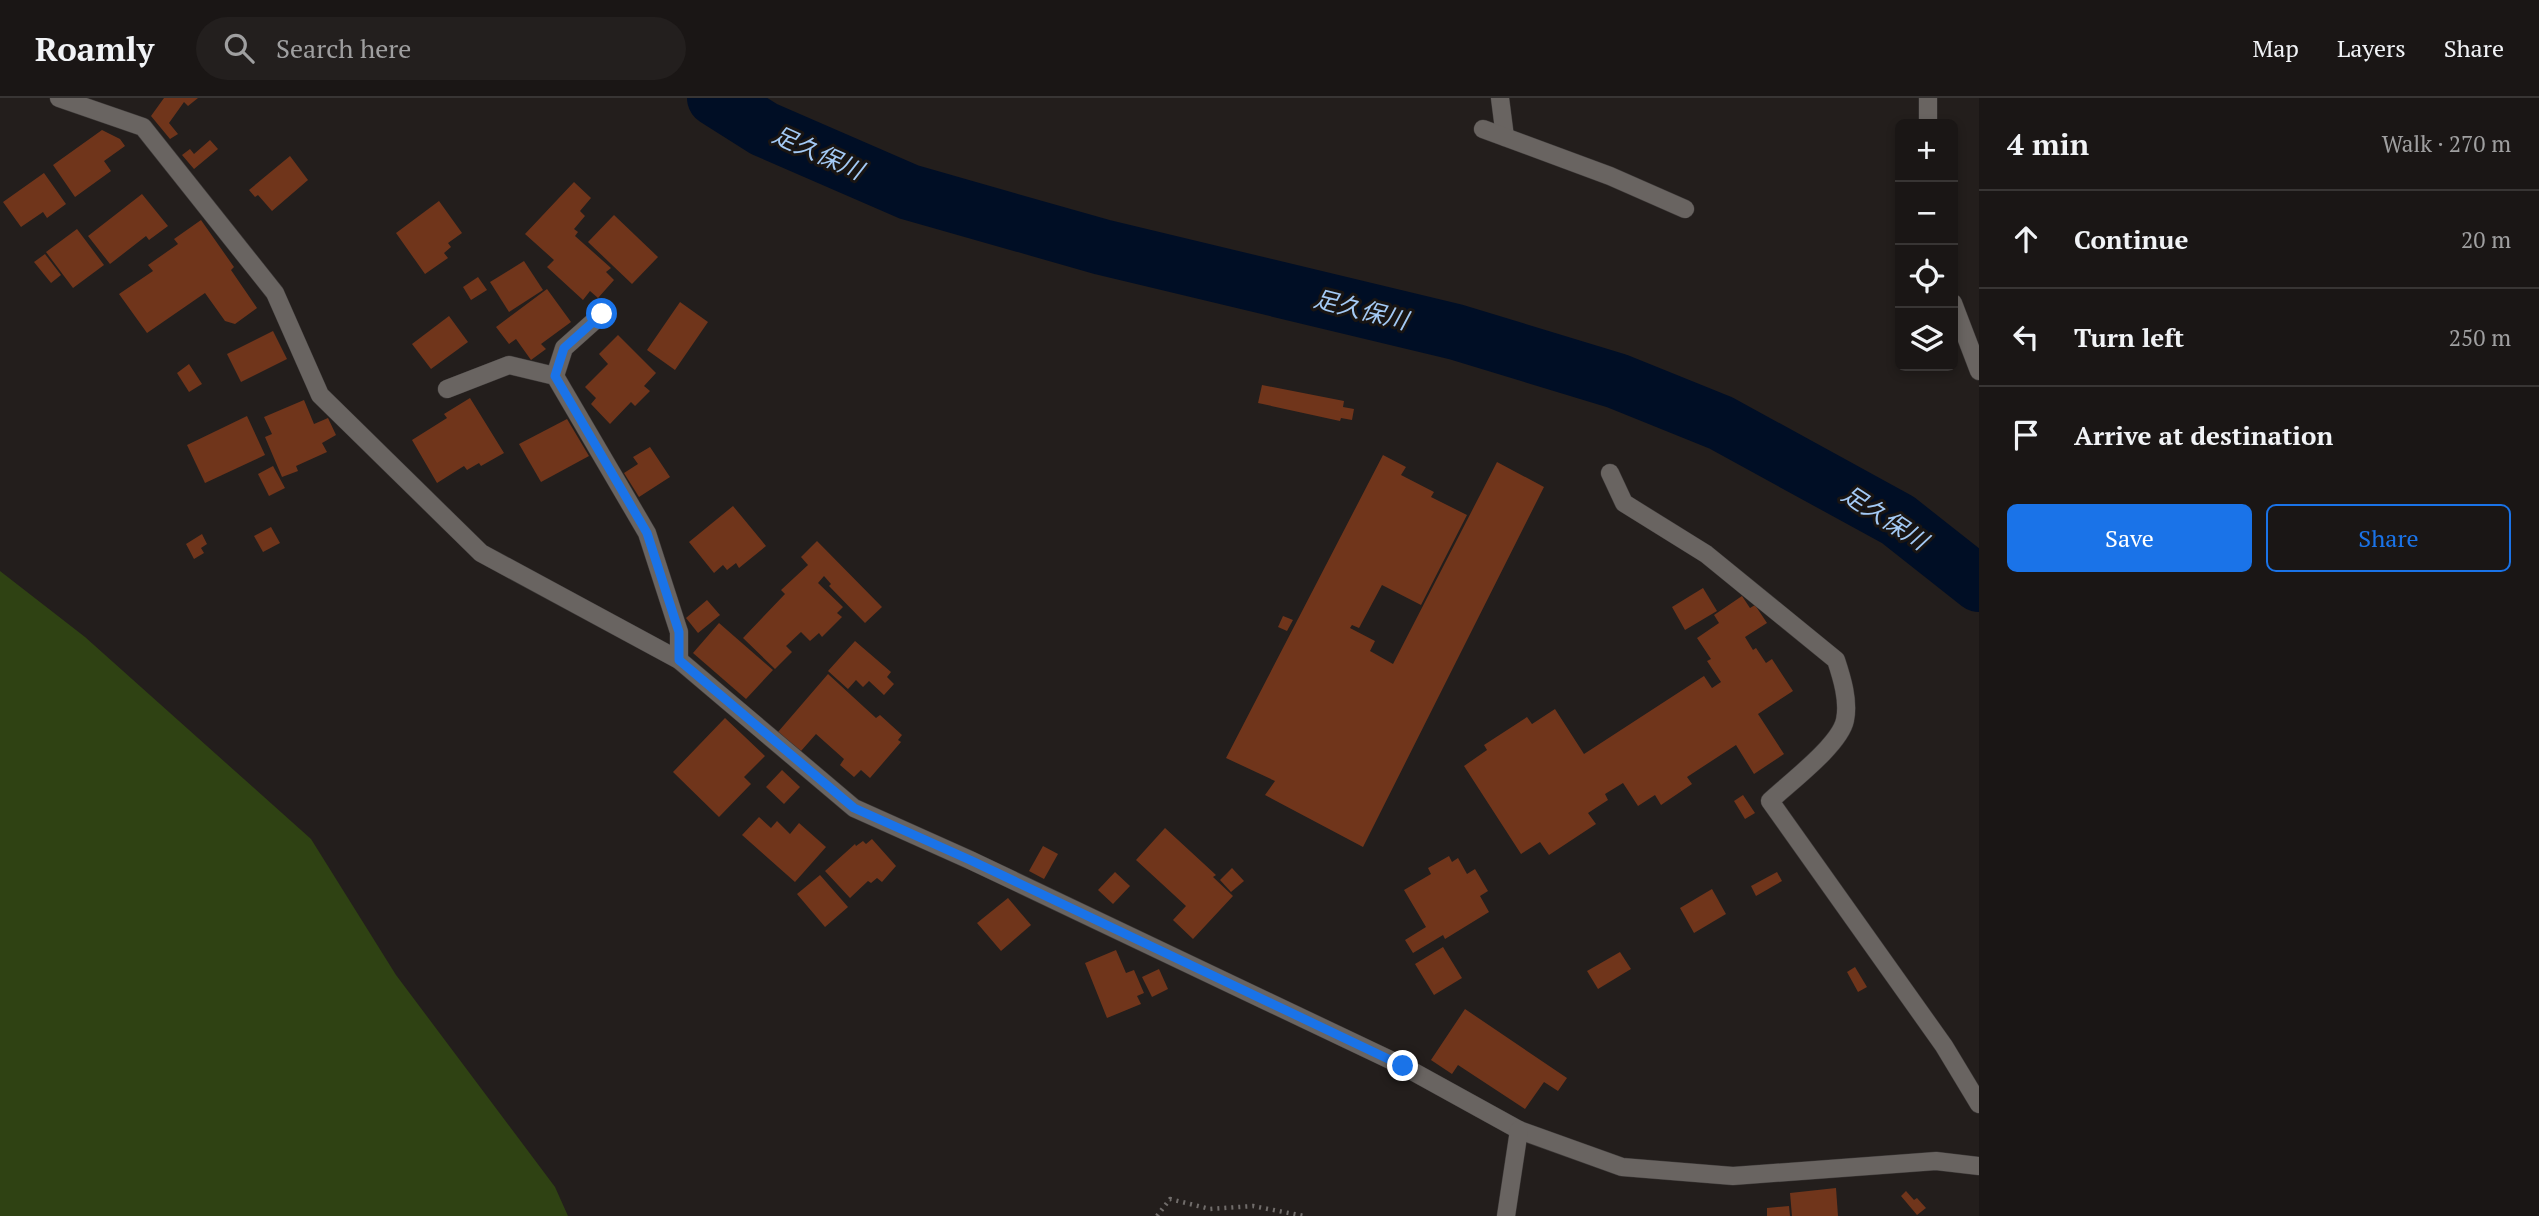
<!DOCTYPE html>
<meta charset="utf-8">
<style>
:root{--surface:#1a1615;--page:#231f1e;--text:#f1f3f6;--muted:#9f9fa0;--line:#383534;--accent:#1a73e8}
body{margin:0;font-family:"PT Serif","Noto Sans JP",serif;background:var(--page);color:var(--text)}
.controls{position:absolute;right:21px;top:21px;display:grid;overflow:hidden;border-radius:10px;box-shadow:0 4px 10px #0003}
.controls button{width:63px;height:63px;display:grid;place-items:center;padding:0;border:0;border-bottom:2px solid var(--line);background:var(--surface);color:var(--text);font:35px sans-serif}
.stop{position:absolute;width:21px;height:21px;margin:-16px;border:5px solid #1a73e8;border-radius:50%;background:#fff}
.stop.end{background:#1a73e8;border-color:#fff;box-shadow:0 2px 7px #0008}
.list{margin:0;padding:0;list-style:none}
h2{display:flex;justify-content:space-between;align-items:center;height:91px;margin:0;padding:0 28px;font-size:30px}
h2 small{font-size:23px;font-weight:400;color:var(--muted)}
.list li{display:grid;grid-template-columns:46px 1fr auto;gap:21px;align-items:center;box-sizing:border-box;height:98px;padding:0 28px;border-top:2px solid var(--line)}
.list b{display:block;font-size:26px;white-space:nowrap}
.list em{font-size:23px;font-style:normal;color:var(--muted)}
.actions{display:flex;gap:14px;padding:21px 28px}
.actions a{flex:1;padding:16px 0;border:2px solid var(--accent);border-radius:10px;text-align:center;font-size:24px;color:var(--accent)}
.actions .main{background:var(--accent);color:#fff}
.icon{flex:none;width:38px;height:38px;fill:none;stroke:currentColor;stroke-width:2;stroke-linecap:round;stroke-linejoin:round}
.map{position:relative;flex:none;width:1979px;height:1118px;overflow:hidden}
header{display:flex;align-items:center;gap:42px;box-sizing:border-box;height:98px;padding:0 35px;background:var(--surface);border-bottom:2px solid var(--line)}
header strong{font-size:33px}
nav{display:flex;gap:38px;margin-inline-start:auto;font-size:24px}
.search{width:490px;height:63px;background:var(--page);display:flex;align-items:center;gap:18px;box-sizing:border-box;padding:0 24px;border-radius:38px;color:var(--muted);font-size:26px}
main{display:flex}
aside{flex:1;background:var(--surface)}
.map>svg:first-child{display:block}
.green{fill:#2f4213}
.lines{fill:none;stroke-linecap:round;stroke-linejoin:round}
.river{stroke:#000e25;stroke-width:56}
.building{fill:#70351b}
.minor-casing{stroke:#3d3938;stroke-width:19}
.secondary-casing{stroke:#3d3938;stroke-width:19}
.path{stroke:#716d6b;stroke-width:4.5;stroke-dasharray:2 5;stroke-linecap:butt}
.minor{stroke:#696461;stroke-width:18}
.secondary{stroke:#696461;stroke-width:18}
.route{stroke:#1a73e8;stroke-width:9}
.labels{text-anchor:middle;dominant-baseline:central;stroke-width:6;stroke-linejoin:round;paint-order:stroke}
.water-label{font-size:24px;font-style:italic;fill:#a4caf5;stroke:#191513}
</style>
<header>
<strong>Roamly</strong>
<div class="search"><svg class="icon" aria-label="search" viewBox="0 0 24 24"><circle cx="10" cy="10" r="6"/><path d="M15 15l6 6"/></svg>Search here</div>
<nav><a>Map</a><a>Layers</a><a>Share</a></nav>
</header>
<main>
<div class="map">
<svg width="1979" height="1118" viewBox="0 0 1979 1118">
<rect width="100%" height="100%" fill="#231e1c"/>
<!-- green -->
<path class="green" d="M0 473 85 539 311 741 396 877 555 1089 568 1118H0Z"/>
<g class="lines">
<!-- river -->
<path class="river" d="M715 0 764 31 909 94 1102 149 1456 234 1617 283 1721 325 1898 422 1979 486"/>
</g>
<!-- building -->
<g class="building">
<path d="M164 0H198L188 8 184 4 169 25 178 36 170 41 151 18Z"/>
<path d="M102 32 120 41 125 48 104 63 111 73 75 99 53 67Z"/>
<path d="M210 42 218 51 194 71 182 57 190 51 194 56Z"/>
<path d="M290 58 308 82 272 113 258 97 255 99 249 92Z"/>
<path d="M44 75 66 106 47 120 43 114 21 129 3 104Z"/>
<path d="M574 84 591 100 580 113 585 118 574 131 578 134 575 138 611 170 606 174 614 182 598 200 590 193 583 202 547 169 554 162 525 136Z"/>
<path d="M142 96 168 128 149 142 146 138 110 166 88 138Z"/>
<path d="M439 103 462 135 448 145 451 149 444 155 448 160 425 176 396 135Z"/>
<path d="M614 117 658 159 632 186 588 144Z"/>
<path d="M201 122 234 169 231 172 257 210 235 226 225 223 205 195 147 235 119 196 153 173 148 167 178 146 174 141Z"/>
<path d="M77 131 104 167 73 190 46 154Z"/>
<path d="M45 156 61 177 51 185 34 164Z"/>
<path d="M524 163 543 192 509 214 490 184Z"/>
<path d="M478 179 487 192 471 202 463 189Z"/>
<path d="M547 191 571 224 541 246 546 251 531 262 516 241 509 246 496 229Z"/>
<path d="M680 204 708 224 675 272 647 252Z"/>
<path d="M449 218 468 244 431 271 412 246Z"/>
<path d="M273 233 287 261 241 284 227 256Z"/>
<path d="M618 237 656 275 644 288 650 293 635 308 631 304 610 326 591 306 596 300 585 289 608 266 599 256Z"/>
<path d="M189 266 202 286 189 294 177 275Z"/>
<path d="M1262 287 1344 303 1343 309 1354 311 1352 322 1341 320 1340 323 1258 305Z"/>
<path d="M470 300 504 355 481 368 479 365 467 372 464 368 437 385 412 342 447 320 444 316Z"/>
<path d="M304 302 314 326 328 320 336 337 322 345 327 354 296 368 298 373 282 379 265 339 272 336 264 319Z"/>
<path d="M247 318 265 357 205 385 187 347Z"/>
<path d="M567 321 589 358 541 384 519 346Z"/>
<path d="M650 349 670 379 639 399 624 375 638 366 633 359Z"/>
<path d="M1383 357 1406 369 1401 377 1434 394 1431 399 1467 417 1421 507 1382 487 1359 530 1352 527 1350 530 1375 543 1370 553 1393 566 1497 364 1544 389 1363 749 1265 697 1275 683 1226 660Z"/>
<path d="M273 368 285 390 269 398 258 376Z"/>
<path d="M733 408 766 448 739 470 736 465 727 472 723 467 714 475 689 444Z"/>
<path d="M271 429 280 445 263 454 254 438Z"/>
<path d="M202 436 207 446 201 450 204 455 194 461 186 446Z"/>
<path d="M817 443 882 509 865 525 829 488 831 486 824 478 818 485 843 509 837 515 842 519 822 539 819 535 810 543 801 534 786 548 792 554 775 571 743 540 785 496 781 492 808 467 801 459Z"/>
<path d="M1703 490 1717 513 1685 532 1672 509Z"/>
<path d="M1742 498 1750 510 1755 507 1767 525 1745 539 1753 552 1756 550 1766 565 1772 561 1793 593 1758 616 1784 656 1754 676 1736 647 1687 679 1692 686 1661 707 1655 697 1638 708 1623 685 1605 696 1608 702 1588 715 1596 726 1549 757 1540 744 1521 756 1464 668 1487 652 1484 647 1527 619 1532 626 1555 611 1584 656 1704 578 1712 590 1721 584 1707 563 1711 561 1697 540 1719 525 1714 517Z"/>
<path d="M707 502 720 517 698 535 686 520Z"/>
<path d="M1283 518 1293 522 1287 533 1278 529Z"/>
<path d="M719 525 773 572 746 601 693 555Z"/>
<path d="M855 543 891 574 887 579 894 586 884 597 869 583 863 589 856 582 848 591 828 573Z"/>
<path d="M828 576 876 620 880 617 902 637 898 642 901 644 870 680 861 672 854 679 840 667 844 661 816 636 801 653 778 634Z"/>
<path d="M725 620 765 658 744 679 751 686 719 719 673 674Z"/>
<path d="M782 672 800 689 784 706 766 689Z"/>
<path d="M1743 697 1755 715 1745 721 1734 703Z"/>
<path d="M759 719 771 730 777 723 790 736 799 725 826 749 795 784 742 737Z"/>
<path d="M1165 730 1216 777 1213 779 1233 798 1193 841 1173 822 1186 808 1136 762Z"/>
<path d="M872 741 896 768 882 784 877 780 871 785 868 783 850 800 825 773 855 746 856 748 863 743 866 746Z"/>
<path d="M1043 748 1058 756 1044 781 1029 773Z"/>
<path d="M1449 758 1452 764 1458 760 1467 776 1475 771 1488 793 1480 798 1489 814 1445 841 1443 837 1413 855 1405 842 1426 829 1404 792 1431 776 1428 770Z"/>
<path d="M1232 770 1244 783 1231 794 1220 782Z"/>
<path d="M1115 774 1130 788 1113 806 1098 792Z"/>
<path d="M1777 774 1782 783 1756 798 1751 788Z"/>
<path d="M820 777 848 809 825 829 797 796Z"/>
<path d="M1712 791 1726 816 1694 835 1680 810Z"/>
<path d="M1008 800 1031 827 1001 853 977 825Z"/>
<path d="M1443 849 1462 880 1434 897 1415 866Z"/>
<path d="M1116 852 1126 875 1134 872 1144 895 1137 898 1141 906 1107 920 1085 865Z"/>
<path d="M1620 854 1631 871 1598 891 1587 873Z"/>
<path d="M1855 869 1867 889 1858 894 1847 874Z"/>
<path d="M1159 871 1168 891 1152 899 1142 879Z"/>
<path d="M1465 911 1567 980 1558 993 1544 984 1525 1011 1458 967 1452 976 1431 962Z"/>
<path d="M1836 1090 1838 1118H1792L1790 1095Z"/>
<path d="M1906 1093 1914 1102 1917 1100 1926 1110 1917 1117 1901 1098Z"/>
<path d="M1789 1108 1790 1118H1767V1110Z"/>
</g>
<g class="lines">
<defs>
<g id="minor">
<path d="M59 0 143 29 275 195 320 297 481 455 679 562 854 710 970 762 1403 968 1519 1032 1622 1069 1733 1078 1936 1063 1979 1068"/>
<path d="M1500 0 1505 39"/>
<path d="M1483 31 1610 78 1685 111"/>
<path d="M555 278 564 250 602 216"/>
<path d="M447 291 509 267 555 278 647 435 679 534V562"/>
<path d="M1610 375 1624 405 1706 456 1836 562C1842 580 1849 603 1845 622 1840 647 1789 685 1770 703L1944 948 1979 1006"/>
<path d="M1506 1118 1519 1032"/>
</g>
<g id="secondary">
<path d="M1928 26V0"/>
<path d="M1953 205 1979 273"/>
</g>
</defs>
<!-- minor casing -->
<use href="#minor" class="minor-casing"/>
<!-- secondary casing -->
<use href="#secondary" class="secondary-casing"/>
<!-- path -->
<path class="path" d="M1157 1118 1170 1101 1210 1111 1253 1108 1304 1118"/>
<!-- minor -->
<use href="#minor" class="minor"/>
<!-- secondary -->
<use href="#secondary" class="secondary"/>
</g>
<g class="lines">
<!-- route -->
<path class="route" d="M602 216 564 250 555 278 647 435 679 534V562L854 710 970 762 1403 968"/>
</g>
<g class="labels">
<!-- water labels -->
<g class="water-label">
<text transform="translate(818 54) rotate(24)">足久保川</text>
<text transform="translate(1361 211) rotate(14)">足久保川</text>
<text transform="translate(1885 419) rotate(33)">足久保川</text>
</g>
</g>
</svg>
<div class="controls">
<button>+</button>
<button>−</button>
<button><svg class="icon" aria-label="locate" viewBox="0 0 24 24"><circle cx="12" cy="12" r="6"/><path d="M12 2v4M12 18v4M2 12h4M18 12h4"/></svg></button>
<button><svg class="icon" aria-label="layers" viewBox="0 0 24 24"><path d="M12 4l9 5-9 5-9-5zM3 14l9 5 9-5"/></svg></button>
</div>
<div class="stop" style="left:602px;top:216px"></div>
<div class="stop end" style="left:1403px;top:968px"></div>
</div>
<aside>
<h2>4 min<small>Walk · 270 m</small></h2>
<ul class="list">
<li><svg class="icon" aria-label="ahead" viewBox="0 0 24 24"><path d="M12 20V5M6 11l6-6 6 6"/></svg><div><b>Continue</b></div><em>20 m</em></li>
<li><svg class="icon" aria-label="left" viewBox="0 0 24 24"><path d="M17 20v-9H6M10 6l-5 5 5 5"/></svg><div><b>Turn left</b></div><em>250 m</em></li>
<li><svg class="icon" aria-label="arrive" viewBox="0 0 24 24"><path d="M6 21V4h12l-3 4 3 4H6"/></svg><div><b>Arrive at destination</b></div></li>
</ul>
<div class="actions"><a class="main">Save</a><a>Share</a></div>
</aside>
</main>
